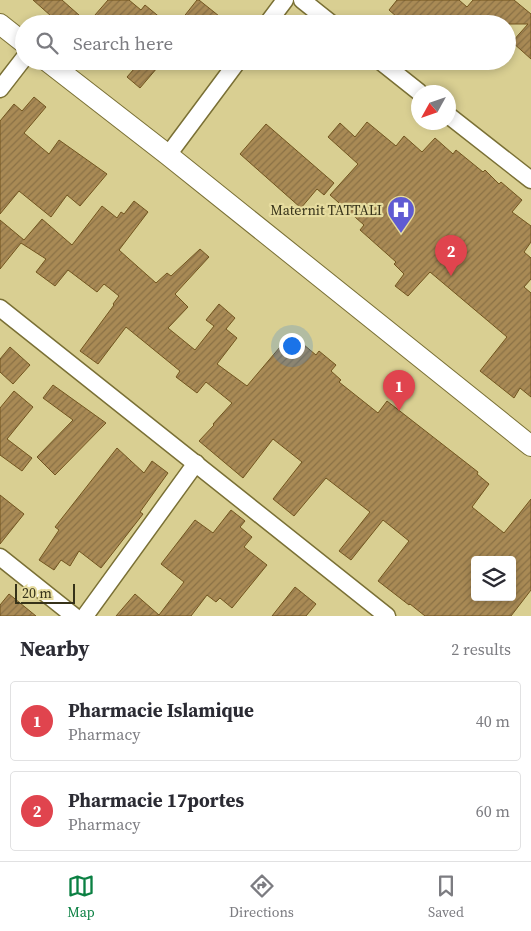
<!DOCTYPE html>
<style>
:root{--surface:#fff;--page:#f7f7f7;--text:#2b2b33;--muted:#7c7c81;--line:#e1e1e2;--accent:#0b8043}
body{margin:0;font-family:"Source Serif 4",serif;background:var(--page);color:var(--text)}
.controls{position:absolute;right:15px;bottom:15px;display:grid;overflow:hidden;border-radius:5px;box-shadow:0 2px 8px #0003}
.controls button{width:45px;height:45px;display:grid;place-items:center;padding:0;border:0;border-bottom:1px solid var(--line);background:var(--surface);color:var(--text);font:25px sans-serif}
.compass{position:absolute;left:411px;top:85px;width:45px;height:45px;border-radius:50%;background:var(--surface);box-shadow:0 2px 8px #0003;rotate:230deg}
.scale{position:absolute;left:15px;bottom:12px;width:60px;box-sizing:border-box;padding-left:5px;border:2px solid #363219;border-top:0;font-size:14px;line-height:18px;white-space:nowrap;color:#363219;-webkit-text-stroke:4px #e6dc9f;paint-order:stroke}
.you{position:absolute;left:291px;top:345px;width:18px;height:18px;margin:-12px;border:4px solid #fff;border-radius:50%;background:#1a73e8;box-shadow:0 0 0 8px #1a73e833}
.badge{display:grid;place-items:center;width:32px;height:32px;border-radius:50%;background:var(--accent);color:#fff;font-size:16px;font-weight:700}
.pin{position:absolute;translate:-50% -41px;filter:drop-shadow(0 1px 2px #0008)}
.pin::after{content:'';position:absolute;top:26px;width:18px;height:15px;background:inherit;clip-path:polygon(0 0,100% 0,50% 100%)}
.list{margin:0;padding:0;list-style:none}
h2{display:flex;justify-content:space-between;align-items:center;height:65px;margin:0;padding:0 20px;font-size:21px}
h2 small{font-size:16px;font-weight:400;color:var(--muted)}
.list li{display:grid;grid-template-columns:32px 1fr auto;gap:15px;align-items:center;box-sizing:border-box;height:80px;margin:0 10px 10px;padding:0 10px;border:1px solid var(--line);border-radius:5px}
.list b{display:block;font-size:19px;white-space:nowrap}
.list p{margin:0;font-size:16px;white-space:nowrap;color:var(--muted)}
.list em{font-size:16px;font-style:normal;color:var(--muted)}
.icon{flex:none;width:28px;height:28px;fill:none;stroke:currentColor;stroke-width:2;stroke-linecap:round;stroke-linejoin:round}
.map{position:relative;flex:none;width:531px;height:616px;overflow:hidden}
.search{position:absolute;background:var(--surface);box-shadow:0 2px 8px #0003;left:15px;right:15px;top:15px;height:55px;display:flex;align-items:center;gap:12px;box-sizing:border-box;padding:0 18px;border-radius:28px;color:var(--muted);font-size:19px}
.sheet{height:245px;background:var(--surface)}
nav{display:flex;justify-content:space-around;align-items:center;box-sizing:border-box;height:70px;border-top:1px solid var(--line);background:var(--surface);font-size:14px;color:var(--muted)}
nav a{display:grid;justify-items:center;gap:2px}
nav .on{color:var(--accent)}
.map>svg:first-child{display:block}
.building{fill:url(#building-hatch);stroke:#72551f;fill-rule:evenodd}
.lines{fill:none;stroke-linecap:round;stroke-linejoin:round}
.minor-casing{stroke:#7a7035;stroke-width:19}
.tertiary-casing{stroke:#7a7035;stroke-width:22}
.minor{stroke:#fff;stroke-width:16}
.tertiary{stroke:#fff;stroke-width:20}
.labels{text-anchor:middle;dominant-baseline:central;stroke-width:4.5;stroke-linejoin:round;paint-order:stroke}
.poi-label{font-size:14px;fill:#363219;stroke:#e6dc9f;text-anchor:end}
</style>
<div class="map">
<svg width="531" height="616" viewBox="0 0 531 616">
<defs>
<pattern id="building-hatch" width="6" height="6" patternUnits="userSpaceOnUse" patternTransform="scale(1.25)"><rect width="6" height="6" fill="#a98a55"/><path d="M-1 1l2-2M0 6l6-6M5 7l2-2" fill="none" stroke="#8a7146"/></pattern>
</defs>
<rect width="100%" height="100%" fill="#d9cf92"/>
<!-- building -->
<g class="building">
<path d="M33 0H62L88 23 108 0H129L141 10 145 5 168 24H60Z"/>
<path d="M197 0H199L229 24H178Z"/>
<path d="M397 0H459L467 7 473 0H514L531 14V59L512 42 528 24H405L389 10Z"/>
<path d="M141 61H163L140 88 127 77Z"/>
<path d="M34 97 46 107 24 133 49 154 59 140 107 174 80 206 67 195 51 217 19 191 0 214V121L14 104 22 111Z"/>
<path d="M367 122 396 146 404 136 422 152 435 138 453 154 456 150 483 172 485 170 499 184 501 182 522 200 512 212 531 226V242L524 252 531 258V279L524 287 531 293V397L520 388 514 398 480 371 507 337 430 272 408 296 395 286 404 274 394 264 396 262 360 230 364 225 330 195 358 164 328 137 340 123 355 137Z"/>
<path d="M266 124 334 183 324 195 317 189 301 208 240 154Z"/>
<path d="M134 201 148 212 119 250 156 283 167 273 171 276 200 249 209 257 175 294 188 307 168 328 195 350 214 326 206 320 219 304 235 318 226 329 237 338 217 364 247 386 291 334 316 355 319 351 336 365 331 371 341 380 339 382 378 413 387 401 478 472 477 474 489 484 472 507 504 533 531 499V590L511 616H425L410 604 409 605 378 581 409 541 383 520 351 560 339 551 370 512 326 478 294 516 273 499 302 462 273 439 243 478 199 441 214 425 213 424 232 403 206 382 197 393 176 377 180 371 126 327 98 364 80 351 114 305 113 304 119 296 104 284 97 292 68 270 55 286 36 272 46 259 21 243 0 269V220L24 240 42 219 72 245 102 206 117 218 121 212 124 214ZM475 560H512V597H475Z"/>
<path d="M10 347 30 365 13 384 0 372V359Z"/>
<path d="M53 385 106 423 55 475 37 457 73 420 43 398Z"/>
<path d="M14 391 33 407 7 439 32 458 22 471 0 455V408Z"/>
<path d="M117 448 144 473 152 461 168 473 140 512 143 514 101 568 79 551 70 566 61 560 54 570 39 560 59 530 55 527Z"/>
<path d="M0 495 24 514 0 544Z"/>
<path d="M231 510 245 521 240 527 252 537 244 547 267 565 232 608 220 598 216 602 207 595 191 616H116L135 594 159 615 184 582 161 564 195 520 213 533Z"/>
<path d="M295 587 316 604 306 616H272Z"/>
<path d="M9 594 36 616H0V605Z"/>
</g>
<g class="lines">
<defs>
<g id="minor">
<path d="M302 0 332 24"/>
<path d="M267 24 285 0"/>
<path d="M380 61 419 92"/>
<path d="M0 89 24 58"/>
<path d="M448 115 531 180"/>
<path d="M168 155 238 61"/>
<path d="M0 308 387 616"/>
<path d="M0 557 74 616"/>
<path d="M85 616 196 463"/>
</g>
<g id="tertiary">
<path d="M0 24 24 43"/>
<path d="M47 61 168 155 531 446"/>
</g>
</defs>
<!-- minor casing -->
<use href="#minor" class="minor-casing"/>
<!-- tertiary casing -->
<use href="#tertiary" class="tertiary-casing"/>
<!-- minor -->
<use href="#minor" class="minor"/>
<!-- tertiary -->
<use href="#tertiary" class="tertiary"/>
</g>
<!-- icons -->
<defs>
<symbol id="hospital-pin" viewBox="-11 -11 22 30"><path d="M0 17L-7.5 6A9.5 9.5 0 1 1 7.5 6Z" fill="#5f5bd3" stroke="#e6dc9f"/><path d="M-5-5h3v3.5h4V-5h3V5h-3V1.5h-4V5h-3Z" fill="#fff"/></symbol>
</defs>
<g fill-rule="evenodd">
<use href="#hospital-pin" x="385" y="194" width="32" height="43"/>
</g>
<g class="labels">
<!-- poi labels -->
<g class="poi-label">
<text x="382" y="210">Maternit TATTALI</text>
</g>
</g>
</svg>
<div class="controls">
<button><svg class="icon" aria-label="layers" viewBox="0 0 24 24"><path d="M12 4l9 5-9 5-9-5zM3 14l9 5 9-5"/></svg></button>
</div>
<svg class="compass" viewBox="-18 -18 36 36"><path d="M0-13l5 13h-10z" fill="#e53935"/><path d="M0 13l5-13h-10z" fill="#7c7c81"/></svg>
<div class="scale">20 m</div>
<div class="you"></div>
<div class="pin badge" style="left:399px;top:411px;background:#e0444e">1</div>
<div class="pin badge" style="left:451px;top:276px;background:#e0444e">2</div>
<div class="search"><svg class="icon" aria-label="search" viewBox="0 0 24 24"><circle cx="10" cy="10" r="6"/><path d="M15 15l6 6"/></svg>Search here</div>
</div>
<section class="sheet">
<h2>Nearby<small>2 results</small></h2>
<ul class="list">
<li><span class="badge" style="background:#e0444e">1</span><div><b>Pharmacie Islamique</b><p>Pharmacy</p></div><em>40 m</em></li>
<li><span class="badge" style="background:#e0444e">2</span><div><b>Pharmacie 17portes</b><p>Pharmacy</p></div><em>60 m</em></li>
</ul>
</section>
<nav>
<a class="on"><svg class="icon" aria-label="map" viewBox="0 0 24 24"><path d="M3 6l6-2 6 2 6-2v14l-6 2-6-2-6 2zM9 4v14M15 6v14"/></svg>Map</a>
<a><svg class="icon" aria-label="directions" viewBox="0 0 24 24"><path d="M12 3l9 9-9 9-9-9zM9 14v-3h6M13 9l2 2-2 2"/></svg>Directions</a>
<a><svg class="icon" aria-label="saved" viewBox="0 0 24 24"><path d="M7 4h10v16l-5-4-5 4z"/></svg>Saved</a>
</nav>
